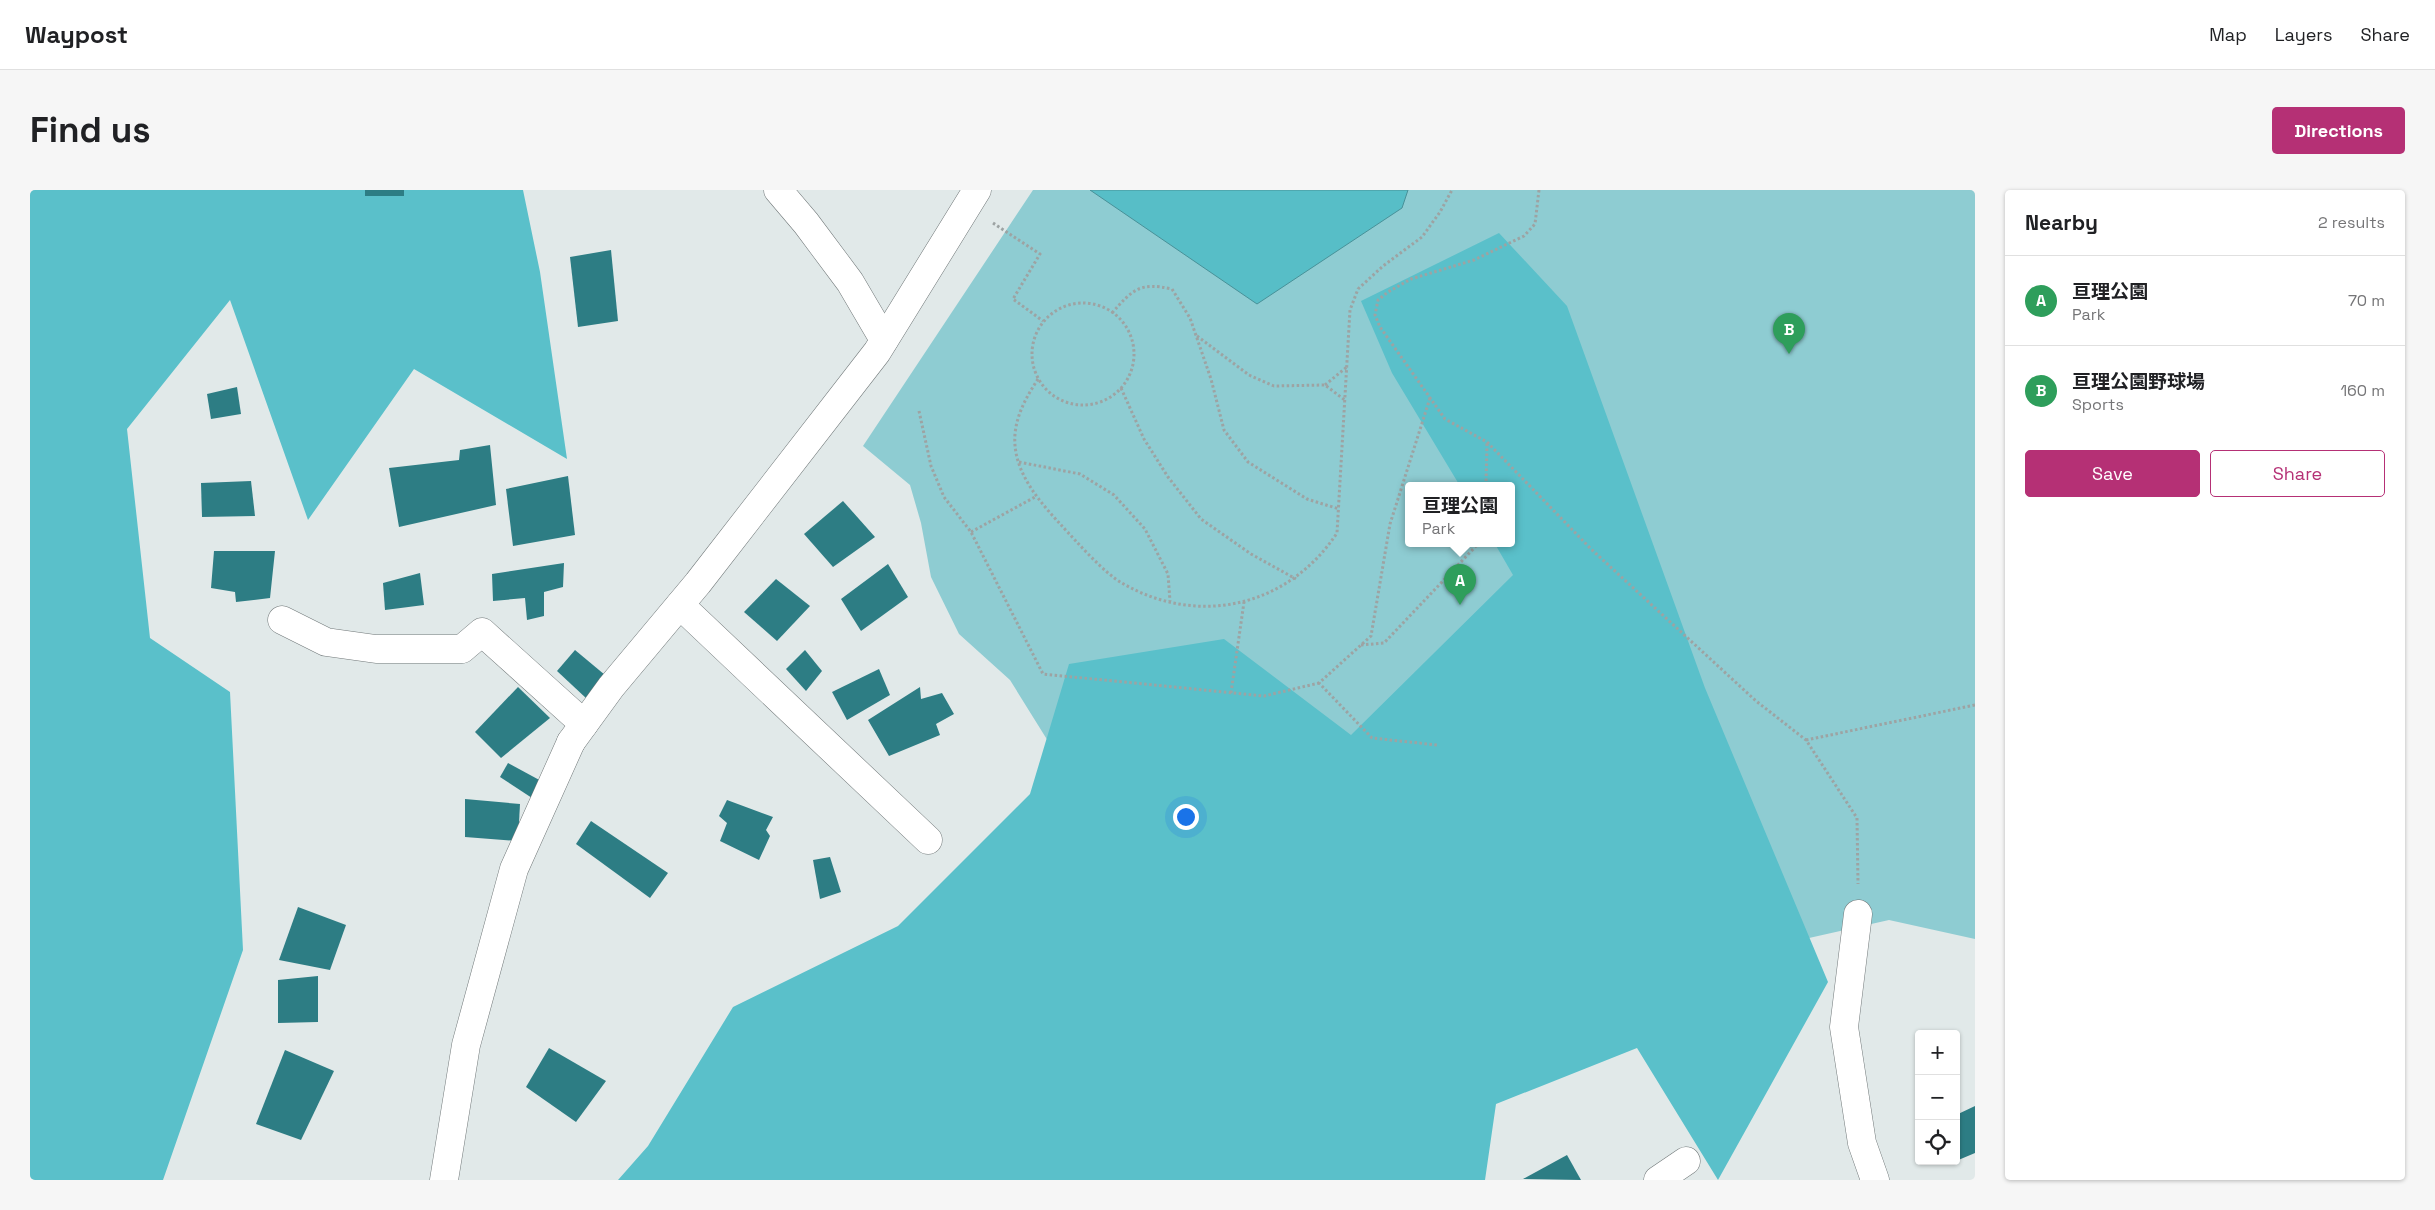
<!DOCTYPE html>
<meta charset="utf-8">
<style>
:root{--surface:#fff;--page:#f6f6f6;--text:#202124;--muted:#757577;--line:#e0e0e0;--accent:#b53075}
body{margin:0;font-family:"Space Grotesk","Noto Sans JP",sans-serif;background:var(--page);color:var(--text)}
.controls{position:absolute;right:15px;bottom:15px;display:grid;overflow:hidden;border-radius:5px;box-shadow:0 1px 4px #0004}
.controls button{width:45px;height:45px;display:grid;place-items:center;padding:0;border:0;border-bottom:1px solid var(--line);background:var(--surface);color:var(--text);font:25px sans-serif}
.you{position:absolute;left:1155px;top:626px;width:18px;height:18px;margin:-12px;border:4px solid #fff;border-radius:50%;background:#1a73e8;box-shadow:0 0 0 8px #1a73e833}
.badge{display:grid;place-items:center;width:32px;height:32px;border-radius:50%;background:var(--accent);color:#fff;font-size:16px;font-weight:700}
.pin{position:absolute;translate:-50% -41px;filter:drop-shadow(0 1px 2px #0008)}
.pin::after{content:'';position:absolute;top:26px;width:18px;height:15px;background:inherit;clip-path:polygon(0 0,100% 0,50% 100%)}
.popup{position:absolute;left:1375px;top:292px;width:110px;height:65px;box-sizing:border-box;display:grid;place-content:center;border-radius:5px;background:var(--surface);filter:drop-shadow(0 1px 4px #0005);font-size:16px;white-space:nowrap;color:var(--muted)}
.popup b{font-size:19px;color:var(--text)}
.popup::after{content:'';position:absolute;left:50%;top:100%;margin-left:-10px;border:10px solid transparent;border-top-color:var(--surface)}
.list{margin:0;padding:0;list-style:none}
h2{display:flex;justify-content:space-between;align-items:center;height:65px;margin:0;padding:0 20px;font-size:21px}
h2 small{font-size:16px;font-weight:400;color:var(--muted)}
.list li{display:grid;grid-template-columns:32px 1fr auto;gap:15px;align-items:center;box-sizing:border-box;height:90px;padding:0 20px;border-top:1px solid var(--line)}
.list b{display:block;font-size:19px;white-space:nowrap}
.list p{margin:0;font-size:16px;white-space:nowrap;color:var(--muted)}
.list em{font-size:16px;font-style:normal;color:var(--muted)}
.actions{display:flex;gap:10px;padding:15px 20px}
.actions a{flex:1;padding:11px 0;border:1px solid var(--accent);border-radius:5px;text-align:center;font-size:18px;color:var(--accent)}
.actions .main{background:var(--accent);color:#fff}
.icon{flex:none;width:28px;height:28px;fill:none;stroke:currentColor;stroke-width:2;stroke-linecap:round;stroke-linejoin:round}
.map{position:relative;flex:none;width:1945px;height:990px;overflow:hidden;border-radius:5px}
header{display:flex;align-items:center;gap:30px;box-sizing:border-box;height:70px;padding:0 25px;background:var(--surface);border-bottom:1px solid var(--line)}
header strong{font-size:24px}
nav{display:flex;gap:28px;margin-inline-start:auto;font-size:18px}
.intro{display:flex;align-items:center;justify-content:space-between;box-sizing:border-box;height:120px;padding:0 30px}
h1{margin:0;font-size:35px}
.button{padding:12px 22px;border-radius:5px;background:var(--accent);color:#fff;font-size:18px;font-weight:700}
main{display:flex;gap:30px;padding:0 30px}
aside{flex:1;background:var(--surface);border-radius:5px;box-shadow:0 1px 4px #0004}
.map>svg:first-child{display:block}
.green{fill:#8eccd2;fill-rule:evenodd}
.forest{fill:#5ac0ca}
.water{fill:#57bec7;stroke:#489198}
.building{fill:#2d7d84}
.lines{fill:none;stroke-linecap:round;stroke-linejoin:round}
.minor-casing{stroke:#717879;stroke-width:29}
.tertiary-casing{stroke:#717879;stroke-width:29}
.path{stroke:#9da3a3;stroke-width:3;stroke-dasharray:2.5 2.5;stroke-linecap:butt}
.minor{stroke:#fff;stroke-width:28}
.tertiary{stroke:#fff;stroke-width:28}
</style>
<header>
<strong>Waypost</strong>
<nav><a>Map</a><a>Layers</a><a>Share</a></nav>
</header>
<div class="intro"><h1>Find us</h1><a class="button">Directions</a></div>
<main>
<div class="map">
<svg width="1945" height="990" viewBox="0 0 1945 990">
<rect width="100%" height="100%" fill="#e1e9e9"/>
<!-- green -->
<path class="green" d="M1003 0H1945V749L1859 730 1219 874 980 490 929 444 901 387 891 333 880 295 833 256ZM1379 296H1481V354H1379Z"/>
<!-- forest -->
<g class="forest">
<path d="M0 0H493L510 82 537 269 384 179 278 330 200 110 97 239 120 448 200 502 213 760 133 990H0Z"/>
<path d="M1469 43 1537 116 1675 498 1798 792 1688 990 1607 858 1466 914 1455 990H588L618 956 703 817 868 736 1000 604 1039 474 1194 449 1321 545 1483 385 1465 354H1481V296H1430L1362 183 1331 111Z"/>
</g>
<!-- water -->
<path class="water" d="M1060 0H1378L1372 18 1227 114Z"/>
<!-- building -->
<g class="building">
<rect x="335" y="0" width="39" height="6"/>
<path d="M581 60 588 131 548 137 540 67Z"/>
<path d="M207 197 211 224 181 229 177 204Z"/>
<path d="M460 255 466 315 369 337 359 278 429 270 430 260Z"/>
<path d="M538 286 545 345 483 356 476 299Z"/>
<path d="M221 291 225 326 172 327 171 293Z"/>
<path d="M813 311 845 347 803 377 774 344Z"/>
<path d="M184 361H245L240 408 206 412 205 402 181 398Z"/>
<path d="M534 373 533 397 514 402V426L497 430 495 408 463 411 462 384Z"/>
<path d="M858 374 878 407 831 441 811 409Z"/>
<path d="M390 383 394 415 355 420 353 393Z"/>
<path d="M746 389 780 416 747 451 714 422Z"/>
<path d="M545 460 575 485 557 509 527 481Z"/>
<path d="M775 460 792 481 776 501 756 479Z"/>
<path d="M849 479 860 505 817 530 802 502Z"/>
<path d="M488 497 520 528 471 568 445 542Z"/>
<path d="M890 497 891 509 912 503 924 524 906 534 910 545 859 566 838 530Z"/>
<path d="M478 573 513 592 502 608 470 587Z"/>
<path d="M435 609 490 614 488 651 435 647Z"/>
<path d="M697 610 743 627 736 640 740 646 729 670 690 651 697 633 689 626Z"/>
<path d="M561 631 638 683 620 708 546 654Z"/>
<path d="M800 667 811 702 790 709 783 670Z"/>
<path d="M268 717 316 735 300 780 249 770Z"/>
<path d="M288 786V832L248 833V790Z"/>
<path d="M519 858 576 891 546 932 496 897Z"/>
<path d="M255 860 304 881 271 950 226 934Z"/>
<path d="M1945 916V963L1926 971V925Z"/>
<path d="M1537 965 1551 990 1493 989Z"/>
</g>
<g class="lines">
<defs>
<g id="minor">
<path d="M748 0 776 33 820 92 854 150"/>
<path d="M650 415 898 650"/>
<path d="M252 430 296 452 346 459H432L452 442 554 534"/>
<path d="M1828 724 1814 837 1832 953 1845 990"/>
<path d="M414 990 436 855 484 679 541 552"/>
<path d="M1628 990 1656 971"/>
</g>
<path id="tertiary" d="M541 552 581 497 668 393 847 162 947 0"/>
</defs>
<!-- minor casing -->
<use href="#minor" class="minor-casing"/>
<!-- tertiary casing -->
<use href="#tertiary" class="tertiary-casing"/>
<!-- path -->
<g class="path">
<path d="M1509 0 1505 34 1494 46 1444 70 1381 89 1358 102 1348 110 1345 125 1350 137 1415 229 1457 252 1561 359 1726 511 1776 550 1827 628 1828 694"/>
<path d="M963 33 1010 64 983 109 1013 131"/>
<circle cx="1053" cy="164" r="51"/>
<path d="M1082 123C1103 99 1110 92 1142 99L1160 128 1181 189 1194 240 1218 272 1277 309 1309 319"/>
<path d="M1167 146 1219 185 1244 196 1295 195 1316 211"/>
<path d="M1008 189C997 206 987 223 985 244 982 281 1009 311 1032 336 1046 351 1075 384 1092 393 1169 438 1259 416 1307 343L1320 120 1328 99 1353 76 1392 47 1410 22 1422 0"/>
<path d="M1295 195 1318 176"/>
<path d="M1091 198 1114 249 1138 287 1171 329 1221 364 1266 389"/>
<path d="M1400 208 1360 334 1341 446 1289 493 1342 548 1407 555"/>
<path d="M889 221 901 276 914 307 941 342 1013 484 1234 506 1289 493"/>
<path d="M989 272 1050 284 1084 305 1115 339 1138 384 1140 411"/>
<path d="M1456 296 1457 252"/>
<path d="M941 342 1005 307"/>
<path d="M1331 455 1354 453 1448 354"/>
<path d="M1201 503 1214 412"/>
<path d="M1776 550 1945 515"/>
</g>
<!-- minor -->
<use href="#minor" class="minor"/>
<!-- tertiary -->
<use href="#tertiary" class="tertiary"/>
</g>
</svg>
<div class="controls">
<button>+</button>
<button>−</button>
<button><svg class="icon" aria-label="locate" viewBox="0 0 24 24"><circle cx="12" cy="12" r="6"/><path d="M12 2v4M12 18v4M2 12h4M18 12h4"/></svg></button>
</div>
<div class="you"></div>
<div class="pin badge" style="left:1430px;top:415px;background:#2e9e5b">A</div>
<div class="popup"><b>亘理公園</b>Park</div>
<div class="pin badge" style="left:1759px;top:164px;background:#2e9e5b">B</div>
</div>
<aside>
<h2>Nearby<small>2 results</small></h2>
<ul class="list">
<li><span class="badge" style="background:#2e9e5b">A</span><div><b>亘理公園</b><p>Park</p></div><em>70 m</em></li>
<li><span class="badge" style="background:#2e9e5b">B</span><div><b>亘理公園野球場</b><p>Sports</p></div><em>160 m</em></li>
</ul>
<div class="actions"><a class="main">Save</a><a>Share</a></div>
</aside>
</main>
